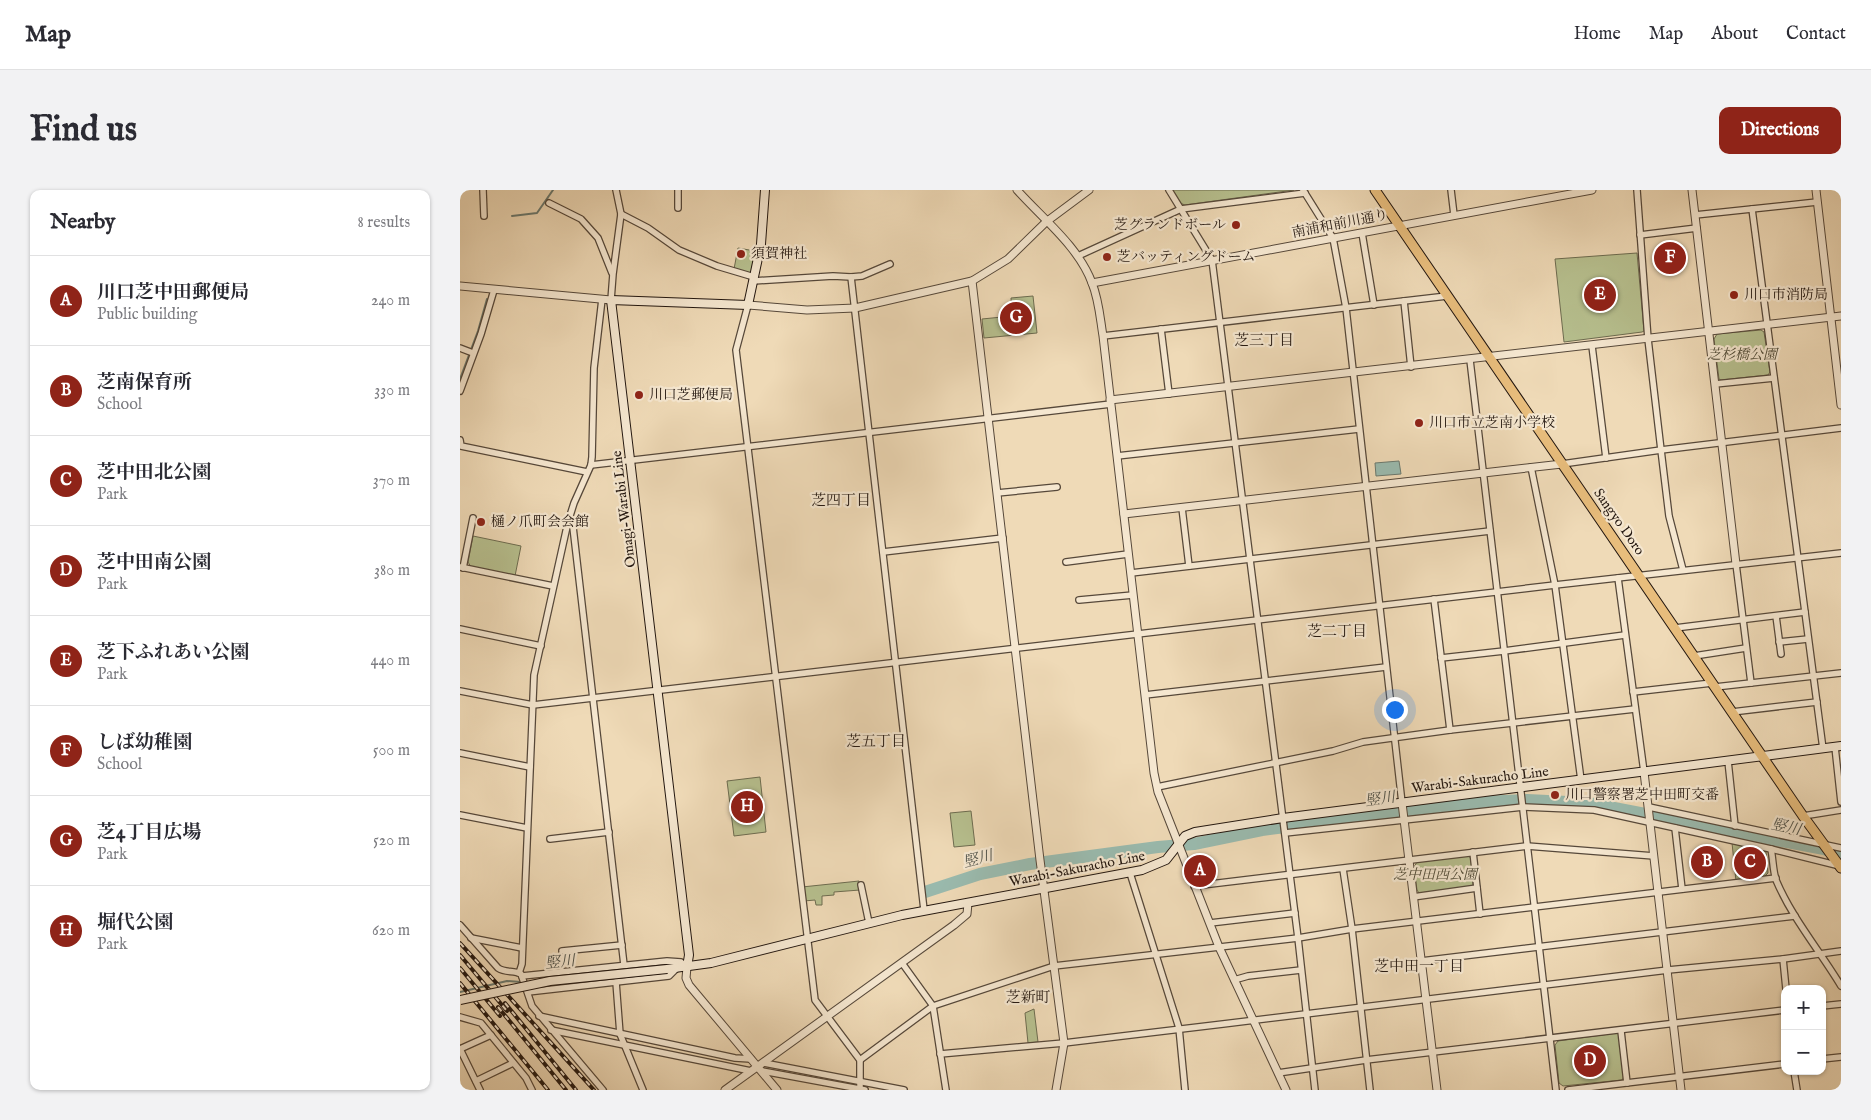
<!DOCTYPE html>
<meta charset="utf-8">
<style>
:root{--surface:#fff;--page:#f2f2f3;--text:#2b2b33;--muted:#7c7c81;--line:#e1e1e2;--accent:#8f2418}
body{margin:0;font-family:"IM FELL English","Noto Serif JP",serif;background:var(--page);color:var(--text)}
.controls{position:absolute;right:15px;bottom:15px;display:grid;overflow:hidden;border-radius:10px;box-shadow:0 1px 4px #0004}
.controls button{width:45px;height:45px;display:grid;place-items:center;padding:0;border:0;border-bottom:1px solid var(--line);background:var(--surface);color:var(--text);font:25px sans-serif}
.you{position:absolute;left:934px;top:519px;width:18px;height:18px;margin:-12px;border:4px solid #fff;border-radius:50%;background:#1a73e8;box-shadow:0 0 0 8px #1a73e833}
.badge{display:grid;place-items:center;width:32px;height:32px;border-radius:50%;background:var(--accent);color:#fff;font-size:16px;font-weight:700}
.pin{position:absolute;translate:-50% -50%;border:2px solid #fff;box-shadow:0 1px 5px #0006}
.list{margin:0;padding:0;list-style:none}
h2{display:flex;justify-content:space-between;align-items:center;height:65px;margin:0;padding:0 20px;font-size:21px}
h2 small{font-size:16px;font-weight:400;color:var(--muted)}
.list li{display:grid;grid-template-columns:32px 1fr auto;gap:15px;align-items:center;box-sizing:border-box;height:90px;padding:0 20px;border-top:1px solid var(--line)}
.list b{display:block;font-size:19px;white-space:nowrap}
.list p{margin:0;font-size:16px;white-space:nowrap;color:var(--muted)}
.list em{font-size:16px;font-style:normal;color:var(--muted)}
.map{position:relative;flex:none;width:1381px;height:900px;overflow:hidden;border-radius:10px}
header{display:flex;align-items:center;gap:30px;box-sizing:border-box;height:70px;padding:0 25px;background:var(--surface);border-bottom:1px solid var(--line)}
header strong{font-size:24px}
nav{display:flex;gap:28px;margin-inline-start:auto;font-size:18px}
.intro{display:flex;align-items:center;justify-content:space-between;box-sizing:border-box;height:120px;padding:0 30px}
h1{margin:0;font-size:35px}
.button{padding:12px 22px;border-radius:10px;background:var(--accent);color:#fff;font-size:18px;font-weight:700}
main{display:flex;gap:30px;padding:0 30px}
aside{flex:1;background:var(--surface);border-radius:10px;box-shadow:0 1px 4px #0004}
.map>svg:first-child{display:block}
.green{fill:#b7c08f;stroke:#6d6c50}
.water{fill:#9abbaf;stroke:#6a796f}
.lines{fill:none;stroke-linecap:round;stroke-linejoin:round}
.stream{stroke:#6a796f;stroke-width:2}
.river{stroke:#9abbaf;stroke-width:12}
.minor-casing{stroke:#56483a;stroke-width:8}
.tertiary-casing{stroke:#56483a;stroke-width:9}
.secondary-casing{stroke:#231710;stroke-width:10}
.primary-casing{stroke:#231710;stroke-width:11}
.minor{stroke:#f5e7d0;stroke-width:5.5}
.tertiary{stroke:#f5e7d0;stroke-width:7}
.secondary{stroke:#f5e7d0;stroke-width:8}
.primary{stroke:#e8bd7c;stroke-width:9}
.rail-casing{stroke:#231710;stroke-width:4}
.rail{stroke:#f5e7d0;stroke-width:2;stroke-dasharray:5.5;stroke-linecap:butt}
.secondary-bridge-casing{stroke:#231710;stroke-width:10;stroke-linecap:butt}
.secondary-bridge{stroke:#f5e7d0;stroke-width:8}
.poi-dot{fill:#8f2418;stroke:#f5e7d0;stroke-width:2}
.labels{text-anchor:middle;dominant-baseline:central;stroke-width:4.5;stroke-linejoin:round;paint-order:stroke}
.street-label{font-size:14px;fill:#231710;stroke:#f5e7d0}
.poi-label{font-size:14px;fill:#231710;stroke:#f5e7d0;text-anchor:start}
.park-label{font-size:14px;font-style:italic;fill:#4f4a36;stroke:#f5e7d0}
.neighbourhood-label{font-size:15px;fill:#231710;stroke:#f5e7d0}
.water-label{font-size:15px;font-style:italic;fill:#4d5048;stroke:#f5e7d0}
</style>
<header>
<strong>Map</strong>
<nav><a>Home</a><a>Map</a><a>About</a><a>Contact</a></nav>
</header>
<div class="intro"><h1>Find us</h1><a class="button">Directions</a></div>
<main>
<aside>
<h2>Nearby<small>8 results</small></h2>
<ul class="list">
<li><span class="badge">A</span><div><b>川口芝中田郵便局</b><p>Public building</p></div><em>240 m</em></li>
<li><span class="badge">B</span><div><b>芝南保育所</b><p>School</p></div><em>330 m</em></li>
<li><span class="badge">C</span><div><b>芝中田北公園</b><p>Park</p></div><em>370 m</em></li>
<li><span class="badge">D</span><div><b>芝中田南公園</b><p>Park</p></div><em>380 m</em></li>
<li><span class="badge">E</span><div><b>芝下ふれあい公園</b><p>Park</p></div><em>440 m</em></li>
<li><span class="badge">F</span><div><b>しば幼稚園</b><p>School</p></div><em>500 m</em></li>
<li><span class="badge">G</span><div><b>芝4丁目広場</b><p>Park</p></div><em>520 m</em></li>
<li><span class="badge">H</span><div><b>堀代公園</b><p>Park</p></div><em>620 m</em></li>
</ul>
</aside>
<div class="map">
<svg width="1381" height="900" viewBox="0 0 1381 900">
<rect width="100%" height="100%" fill="#efdab7"/>
<filter id="stains"><feTurbulence type="fractalNoise" baseFrequency=".004" numOctaves="4"/><feColorMatrix values="0 0 0 0 .2 0 0 0 0 .09 0 0 0 0 .02 0 0 0 .5 -.17"/></filter>
<radialGradient id="worn" r=".72"><stop offset=".6" stop-color="#630" stop-opacity="0"/><stop offset="1" stop-color="#630" stop-opacity=".3"/></radialGradient>
<!-- green -->
<g class="green">
<path d="M712 0H834L725 15 720 13Z"/>
<path d="M278 58 295 61 291 84 274 79Z"/>
<path d="M1177 63 1184 141 1182 142 1104 152 1095 69Z"/>
<path d="M573 106 577 143 524 148 522 129 552 126 551 108Z"/>
<path d="M1301 140 1304 142 1310 182 1308 185 1261 190 1259 189 1254 149 1257 144Z"/>
<path d="M13 346 61 356 55 386 11 377 8 372Z"/>
<path d="M300 587 306 642 274 646 267 591Z"/>
<path d="M511 621 515 655 494 657 490 623Z"/>
<path d="M1272 653 1303 660 1306 662 1308 683 1304 687 1276 691Z"/>
<path d="M1008 666 1011 668 1013 695 1011 697 959 703 957 700 954 677 957 672Z"/>
<path d="M399 691 400 700 374 702V705L362 706V715H356L355 710 344 711 342 697Z"/>
<path d="M574 819 578 852 568 853 565 823Z"/>
<path d="M1157 843 1159 845 1164 887 1162 890 1103 896 1099 893 1095 855 1098 851Z"/>
</g>
<!-- water -->
<path class="water" d="M939 271 941 284 916 286 915 273Z"/>
<g class="lines">
<!-- stream -->
<g class="stream">
<path d="M52 26 77 23 93 0"/>
<path d="M0 189 18 141 27 109"/>
<path d="M0 802 47 791 61 792"/>
</g>
<!-- river -->
<path class="river" d="M465 702 520 684 570 674 698 657 734 654 802 640 1022 612 1067 610 1128 613 1206 628 1256 639 1364 659 1381 665"/>
<defs>
<g id="minor">
<path d="M23 0 24 26"/>
<path d="M709 0 752 70 838 748 855 900"/>
<path d="M843 0 873 48 886 118 942 613"/>
<path d="M991 0 994 25"/>
<path d="M1177 0 1188 149 1201 260 1209 326 1223 380"/>
<path d="M89 13 121 29 138 48 152 83"/>
<path d="M218 18V0"/>
<path d="M1292 19 1363 559"/>
<path d="M161 24 188 38 219 60 257 76 294 87"/>
<path d="M1235 25 1357 12"/>
<path d="M902 43 914 115"/>
<path d="M1180 45 1237 38"/>
<path d="M618 66 721 19 845 3"/>
<path d="M391 87 464 720"/>
<path d="M293 91 373 86 391 87 402 86 430 74"/>
<path d="M151 110 153 84 161 24 156 0"/>
<path d="M944 111 951 177"/>
<path d="M288 115 276 160 355 810 400 870V900"/>
<path d="M701 139 709 204"/>
<path d="M643 146 987 106"/>
<path d="M1132 156 1146 268"/>
<path d="M0 158 13 163"/>
<path d="M1010 170 1096 900"/>
<path d="M1255 194 1314 188"/>
<path d="M0 201 21 144 34 100"/>
<path d="M0 250 1 256 127 282"/>
<path d="M657 266 899 239"/>
<path d="M1102 274 1201 260 1381 238"/>
<path d="M131 275 651 214"/>
<path d="M1071 277 1095 395 1121 590"/>
<path d="M537 303 597 297"/>
<path d="M722 318 729 376"/>
<path d="M108 332 113 337 164 775"/>
<path d="M423 362 543 348"/>
<path d="M606 372 668 364"/>
<path d="M1276 374 1291 493"/>
<path d="M0 377 93 396"/>
<path d="M3 378 13 328"/>
<path d="M671 383 1030 341"/>
<path d="M1158 388 1184 582"/>
<path d="M974 409 990 540"/>
<path d="M619 410 673 405"/>
<path d="M1316 426 1321 464"/>
<path d="M1215 438 1345 422"/>
<path d="M0 439 81 456"/>
<path d="M1319 452 1348 449"/>
<path d="M1234 466 1286 458"/>
<path d="M981 468 1044 461 1165 445"/>
<path d="M1255 497 1381 483"/>
<path d="M0 501 73 515 1095 395 1381 363"/>
<path d="M1173 502 1252 493"/>
<path d="M685 505 926 477"/>
<path d="M1272 522 1357 512"/>
<path d="M1375 557 1381 612"/>
<path d="M0 563 70 577"/>
<path d="M1268 571 1275 636"/>
<path d="M697 597 873 561 903 552 990 540 1175 519"/>
<path d="M1189 617 1381 658"/>
<path d="M0 625 67 638"/>
<path d="M1343 626 1381 620"/>
<path d="M1215 638 1222 699"/>
<path d="M825 643 1063 617 1134 620 1311 659 1380 676"/>
<path d="M90 649 149 642"/>
<path d="M1311 659C1313 669 1313 681 1316 690 1332 728 1360 761 1381 796"/>
<path d="M1013 662 1020 724"/>
<path d="M883 679 892 739 910 900"/>
<path d="M670 683 719 838 725 900"/>
<path d="M401 695 409 733"/>
<path d="M734 696 1067 656 1194 666"/>
<path d="M953 707 1017 698"/>
<path d="M750 733 835 723"/>
<path d="M0 735 38 778C45 783 54 780 61 784L72 816 143 900"/>
<path d="M11 748 62 758"/>
<path d="M102 761 162 755"/>
<path d="M1323 769 1326 799"/>
<path d="M961 771 1335 726"/>
<path d="M442 773 473 816 486 900"/>
<path d="M59 783 62 774 74 485 108 332 114 313 131 275 132 267 134 178 142 109"/>
<path d="M62 786 207 771 221 772 227 777"/>
<path d="M774 790 788 786 841 780"/>
<path d="M156 792 160 844 183 900"/>
<path d="M68 802 209 786 217 778"/>
<path d="M1362 816 1381 814"/>
<path d="M79 826 275 868 291 869"/>
<path d="M0 827 21 833 66 888 72 900"/>
<path d="M91 840 291 881"/>
<path d="M1161 841 1167 893"/>
<path d="M0 859 20 900"/>
<path d="M0 859 31 845"/>
<path d="M480 864 604 853 763 834 1208 780 1323 769 1381 761"/>
<path d="M1362 869 1381 867"/>
<path d="M400 870 473 816 594 776 838 748 892 739 1316 688"/>
<path d="M304 873 444 900"/>
<path d="M302 881 405 900"/>
<path d="M1334 881 1337 900"/>
<path d="M818 883 906 870 1325 820"/>
<path d="M16 891 53 873"/>
<path d="M1108 900 1325 874"/>
</g>
<g id="tertiary">
<path d="M557 0C582 28 619 57 632 93 639 110 640 128 643 146L694 583 698 602 759 757 826 900"/>
<path d="M1232 0 1276 374"/>
<path d="M1356 0 1381 215"/>
<path d="M512 91 580 670 604 853 596 900"/>
<path d="M632 93 1132 0"/>
<path d="M0 96 151 110"/>
<path d="M288 115 347 120 395 118 512 91 548 69 586 32 629 0"/>
<path d="M650 210 1381 126"/>
<path d="M664 324 1102 274"/>
<path d="M1184 582 1221 900"/>
<path d="M942 613 977 900"/>
<path d="M227 777 226 788 229 795 317 900"/>
<path d="M265 900 494 735 507 724 508 713"/>
</g>
<g id="secondary">
<path d="M227 777 229 765 151 110 288 115 301 54 305 0"/>
<path d="M207 779 251 773 442 725 682 680 706 670 725 646 735 642 823 628 1381 556"/>
</g>
<path id="primary" d="M915 0 1343 626 1381 678"/>
</defs>
<!-- minor casing -->
<use href="#minor" class="minor-casing"/>
<!-- tertiary casing -->
<use href="#tertiary" class="tertiary-casing"/>
<!-- secondary casing -->
<use href="#secondary" class="secondary-casing"/>
<!-- primary casing -->
<use href="#primary" class="primary-casing"/>
<!-- minor -->
<use href="#minor" class="minor"/>
<!-- tertiary -->
<use href="#tertiary" class="tertiary"/>
<!-- secondary -->
<use href="#secondary" class="secondary"/>
<!-- primary -->
<use href="#primary" class="primary"/>
<defs>
<g id="rail">
<path d="M0 753 134 900"/>
<path d="M0 765 47 821"/>
<path d="M0 778 40 826"/>
<path d="M0 793 88 900"/>
<path d="M45 813 116 900"/>
<path d="M38 817 106 900"/>
</g>
</defs>
<!-- rail casing -->
<use href="#rail" class="rail-casing"/>
<!-- rail -->
<use href="#rail" class="rail"/>
<defs>
<path id="secondary-bridge" d="M0 810 90 791 207 779"/>
</defs>
<!-- secondary-bridge casing -->
<use href="#secondary-bridge" class="secondary-bridge-casing"/>
<!-- secondary-bridge -->
<use href="#secondary-bridge" class="secondary-bridge"/>
</g>
<!-- markers -->
<g class="poi-dot">
<circle cx="776" cy="35" r="5"/>
<circle cx="281" cy="64" r="5"/>
<circle cx="647" cy="67" r="5"/>
<circle cx="1274" cy="105" r="5"/>
<circle cx="179" cy="205" r="5"/>
<circle cx="959" cy="233" r="5"/>
<circle cx="21" cy="332" r="5"/>
<circle cx="1095" cy="605" r="5"/>
</g>
<g class="labels">
<!-- street labels -->
<g class="street-label">
<text transform="translate(880 34) rotate(-11)">南浦和前川通り</text>
<text transform="translate(164 319) rotate(-97)">Omagi-Warabi Line</text>
<text transform="translate(1159 332) rotate(55)">Sangyo Doro</text>
<text transform="translate(1020 590) rotate(-7)">Warabi-Sakuracho Line</text>
<text transform="translate(617 679) rotate(-11)">Warabi-Sakuracho Line</text>
</g>
<!-- poi labels -->
<g class="poi-label">
<text x="766" y="35" text-anchor="end">芝グランドボール</text>
<text x="291" y="64">須賀神社</text>
<text x="657" y="67">芝バッティングドーム</text>
<text x="1284" y="105">川口市消防局</text>
<text x="189" y="205">川口芝郵便局</text>
<text x="969" y="233">川口市立芝南小学校</text>
<text x="31" y="332">樋ノ爪町会会館</text>
<text x="1105" y="605">川口警察署芝中田町交番</text>
</g>
<!-- park labels -->
<g class="park-label">
<text x="1282" y="165">芝杉橋公園</text>
<text x="975" y="685">芝中田西公園</text>
</g>
<!-- neighbourhood labels -->
<g class="neighbourhood-label">
<text x="804" y="150">芝三丁目</text>
<text x="381" y="310">芝四丁目</text>
<text x="877" y="441">芝二丁目</text>
<text x="416" y="551">芝五丁目</text>
<text x="959" y="776">芝中田一丁目</text>
<text x="568" y="807">芝新町</text>
</g>
<!-- water labels -->
<g class="water-label">
<text transform="translate(920 609) rotate(-8)">竪川</text>
<text transform="translate(1326 637) rotate(12)">竪川</text>
<text transform="translate(518 669) rotate(-14)">竪川</text>
<text transform="translate(100 772) rotate(-6)">竪川</text>
</g>
</g>
<rect width="100%" height="100%" filter="url(#stains)"/>
<rect width="100%" height="100%" fill="url(#worn)"/>
</svg>
<div class="controls">
<button>+</button>
<button>−</button>
</div>
<div class="you"></div>
<div class="pin badge" style="left:740px;top:681px">A</div>
<div class="pin badge" style="left:1247px;top:672px">B</div>
<div class="pin badge" style="left:1290px;top:673px">C</div>
<div class="pin badge" style="left:1130px;top:871px">D</div>
<div class="pin badge" style="left:1140px;top:105px">E</div>
<div class="pin badge" style="left:1210px;top:68px">F</div>
<div class="pin badge" style="left:556px;top:128px">G</div>
<div class="pin badge" style="left:287px;top:617px">H</div>
</div>
</main>
